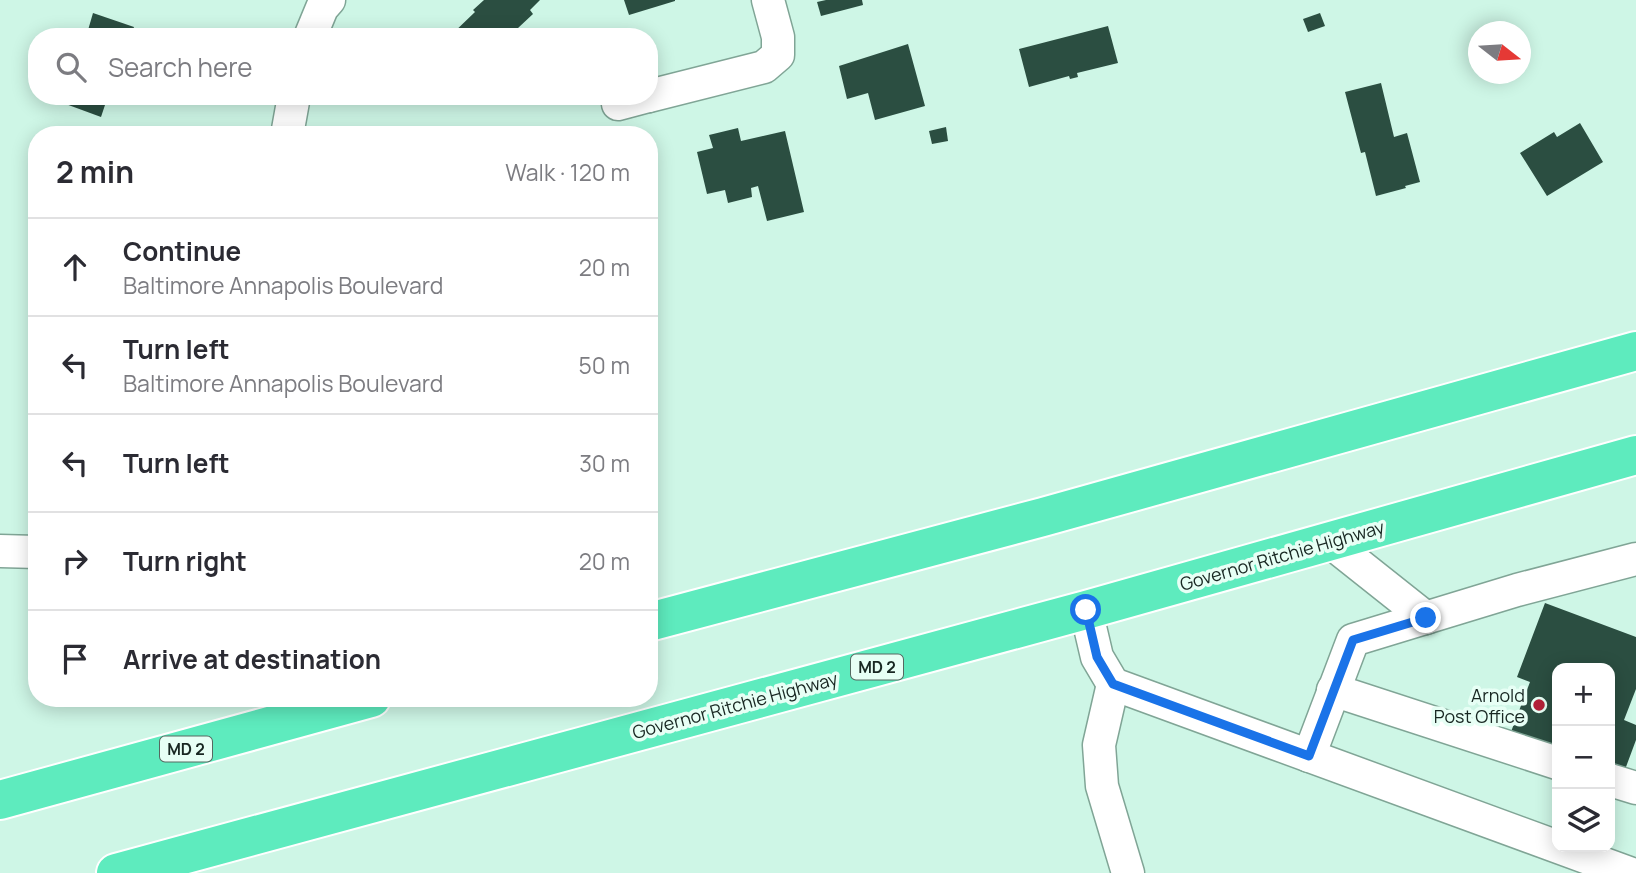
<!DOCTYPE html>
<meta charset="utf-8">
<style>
:root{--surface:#fff;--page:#f7f7f7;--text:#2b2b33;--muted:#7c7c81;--line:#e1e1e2}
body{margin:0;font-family:Manrope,sans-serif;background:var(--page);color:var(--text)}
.controls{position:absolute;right:21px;bottom:21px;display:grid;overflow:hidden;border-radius:14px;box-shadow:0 4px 18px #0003}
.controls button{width:63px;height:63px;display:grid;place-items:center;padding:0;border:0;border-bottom:2px solid var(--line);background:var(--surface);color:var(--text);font:35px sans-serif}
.compass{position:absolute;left:1468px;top:21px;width:63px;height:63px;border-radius:50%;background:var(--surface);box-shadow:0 4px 18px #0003;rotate:107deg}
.stop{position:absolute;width:21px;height:21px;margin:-16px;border:5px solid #1a73e8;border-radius:50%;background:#fff}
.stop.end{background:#1a73e8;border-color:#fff;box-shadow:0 2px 7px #0008}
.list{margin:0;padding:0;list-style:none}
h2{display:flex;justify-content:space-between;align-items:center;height:91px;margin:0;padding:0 28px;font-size:30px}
h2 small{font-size:23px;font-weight:400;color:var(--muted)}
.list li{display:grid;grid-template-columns:46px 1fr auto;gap:21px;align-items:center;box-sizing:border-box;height:98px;padding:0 28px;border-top:2px solid var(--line)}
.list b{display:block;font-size:26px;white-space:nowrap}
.list p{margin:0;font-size:23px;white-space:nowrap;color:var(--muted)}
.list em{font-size:23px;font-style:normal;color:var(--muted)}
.icon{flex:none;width:38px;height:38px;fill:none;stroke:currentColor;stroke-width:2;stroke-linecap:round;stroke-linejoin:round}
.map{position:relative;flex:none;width:1636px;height:873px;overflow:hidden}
.search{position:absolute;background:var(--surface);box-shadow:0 4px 18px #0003;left:28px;top:28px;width:630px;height:77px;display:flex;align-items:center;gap:18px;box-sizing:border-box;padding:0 24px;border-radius:28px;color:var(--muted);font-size:26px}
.panel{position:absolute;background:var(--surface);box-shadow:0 4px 18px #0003;left:28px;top:126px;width:630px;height:581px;border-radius:28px}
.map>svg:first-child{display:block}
.building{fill:#2b4e41}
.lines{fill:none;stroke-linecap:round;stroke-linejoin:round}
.minor-casing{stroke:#80a596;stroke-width:35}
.highway-casing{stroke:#fff;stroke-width:42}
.minor{stroke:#fff;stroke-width:32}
.highway{stroke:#5eebbe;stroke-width:38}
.route{stroke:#1a73e8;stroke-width:9}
.poi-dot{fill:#b32038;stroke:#e7fff5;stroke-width:2.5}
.labels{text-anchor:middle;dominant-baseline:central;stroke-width:7;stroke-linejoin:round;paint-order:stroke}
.shield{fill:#e7fff5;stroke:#566861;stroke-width:2}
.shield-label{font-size:16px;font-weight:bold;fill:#182722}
.street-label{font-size:18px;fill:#182722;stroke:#e7fff5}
.poi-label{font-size:18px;fill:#182722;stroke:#e7fff5;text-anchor:end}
</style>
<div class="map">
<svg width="1636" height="873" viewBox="0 0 1636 873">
<rect width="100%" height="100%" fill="#cef6e6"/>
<!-- building -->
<g class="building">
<path d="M484 0H540L530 10 533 14 518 28 526 37H449L475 12 473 10Z"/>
<path d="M624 0H675V1L629 15Z"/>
<path d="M826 0H862L863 5 821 16 817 2Z"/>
<path d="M93 13 134 27 131 37H86Z"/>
<path d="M1320 13 1325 26 1308 32 1303 19Z"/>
<path d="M1108 26 1118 63 1077 73 1078 77 1070 79 1069 76 1029 87 1019 49Z"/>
<path d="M908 44 925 106 875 120 868 93 847 99 839 66Z"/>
<path d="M1381 83 1394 137 1407 133 1420 182 1405 186 1406 188 1376 196 1365 152 1361 153 1345 92Z"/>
<path d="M65 96H108L101 117 63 103Z"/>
<path d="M1580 123 1603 162 1547 196 1520 153 1554 132 1557 137Z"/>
<path d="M946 127 948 141 932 144 929 131Z"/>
<path d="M738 128 741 141 785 131 804 212 767 221 758 186 751 188 752 197 728 203 725 190 707 194 697 152 713 148 709 135Z"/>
<path d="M1545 603 1636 637V689L1624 720 1636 725V740L1623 775 1610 770V668H1557V755L1509 737 1530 682 1517 677Z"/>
</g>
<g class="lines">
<defs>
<g id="minor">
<path d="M310 37 322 8 329 0"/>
<path d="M649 96 764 67 778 55V37L768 0"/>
<path d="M618 104 648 96"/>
<path d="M287 135 294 96"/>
<path d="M1329 541 1426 618"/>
<path d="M0 551 37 552"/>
<path d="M1086 610 1097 657 1113 684 1629 873"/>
<path d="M1113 684 1099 745 1102 786 1128 873"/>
<path d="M1333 690 1557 763"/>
<path d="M1309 756 1353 640 1517 590 1636 559"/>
<path d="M1610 780 1636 788"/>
</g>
<g id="highway">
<path d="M649 622 1043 517 1636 351"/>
<path d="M0 800 371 698"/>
<path d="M116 873 1086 610 1636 455"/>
</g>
</defs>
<!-- minor casing -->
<use href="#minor" class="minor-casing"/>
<!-- highway casing -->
<use href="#highway" class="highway-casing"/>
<!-- minor -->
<use href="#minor" class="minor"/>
<!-- highway -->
<use href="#highway" class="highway"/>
</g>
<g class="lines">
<!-- route -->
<path class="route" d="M1086 610 1097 657 1113 684 1309 756 1353 640 1426 618"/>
</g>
<!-- markers -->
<circle class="poi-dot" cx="1539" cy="705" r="7"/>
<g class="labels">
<!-- shield labels -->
<g class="shield">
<rect x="851" y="654.5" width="52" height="25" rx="5"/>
<rect x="160" y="736.5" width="52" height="25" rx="5"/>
</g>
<g class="shield-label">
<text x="877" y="667">MD 2</text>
<text x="186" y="749">MD 2</text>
</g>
<!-- street labels -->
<g class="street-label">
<text transform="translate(1282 555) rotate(-16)">Governor Ritchie Highway</text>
<text transform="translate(735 705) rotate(-15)">Governor Ritchie Highway</text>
</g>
<!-- poi labels -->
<g class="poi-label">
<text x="1525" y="695">Arnold<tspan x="1525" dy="21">Post Office</tspan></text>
</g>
</g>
</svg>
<div class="controls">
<button>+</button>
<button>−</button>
<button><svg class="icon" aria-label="layers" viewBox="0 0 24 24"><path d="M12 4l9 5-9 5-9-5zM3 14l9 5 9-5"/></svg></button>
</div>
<svg class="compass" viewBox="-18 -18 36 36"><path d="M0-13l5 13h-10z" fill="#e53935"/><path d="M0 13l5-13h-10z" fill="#7c7c81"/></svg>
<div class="stop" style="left:1086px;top:610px"></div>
<div class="stop end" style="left:1426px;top:618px"></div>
<div class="search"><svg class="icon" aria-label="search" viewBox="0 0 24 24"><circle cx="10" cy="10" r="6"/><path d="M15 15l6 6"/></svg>Search here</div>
<section class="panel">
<h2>2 min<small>Walk · 120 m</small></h2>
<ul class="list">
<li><svg class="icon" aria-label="ahead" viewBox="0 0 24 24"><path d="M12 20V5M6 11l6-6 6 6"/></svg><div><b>Continue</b><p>Baltimore Annapolis Boulevard</p></div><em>20 m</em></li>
<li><svg class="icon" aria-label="left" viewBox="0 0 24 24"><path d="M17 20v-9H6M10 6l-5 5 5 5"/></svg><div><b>Turn left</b><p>Baltimore Annapolis Boulevard</p></div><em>50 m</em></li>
<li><svg class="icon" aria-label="left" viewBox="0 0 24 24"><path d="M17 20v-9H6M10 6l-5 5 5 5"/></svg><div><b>Turn left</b></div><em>30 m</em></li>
<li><svg class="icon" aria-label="right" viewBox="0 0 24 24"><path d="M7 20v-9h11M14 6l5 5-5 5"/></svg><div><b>Turn right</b></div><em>20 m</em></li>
<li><svg class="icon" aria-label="arrive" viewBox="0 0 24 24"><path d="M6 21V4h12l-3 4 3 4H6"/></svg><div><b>Arrive at destination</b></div></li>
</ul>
</section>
</div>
